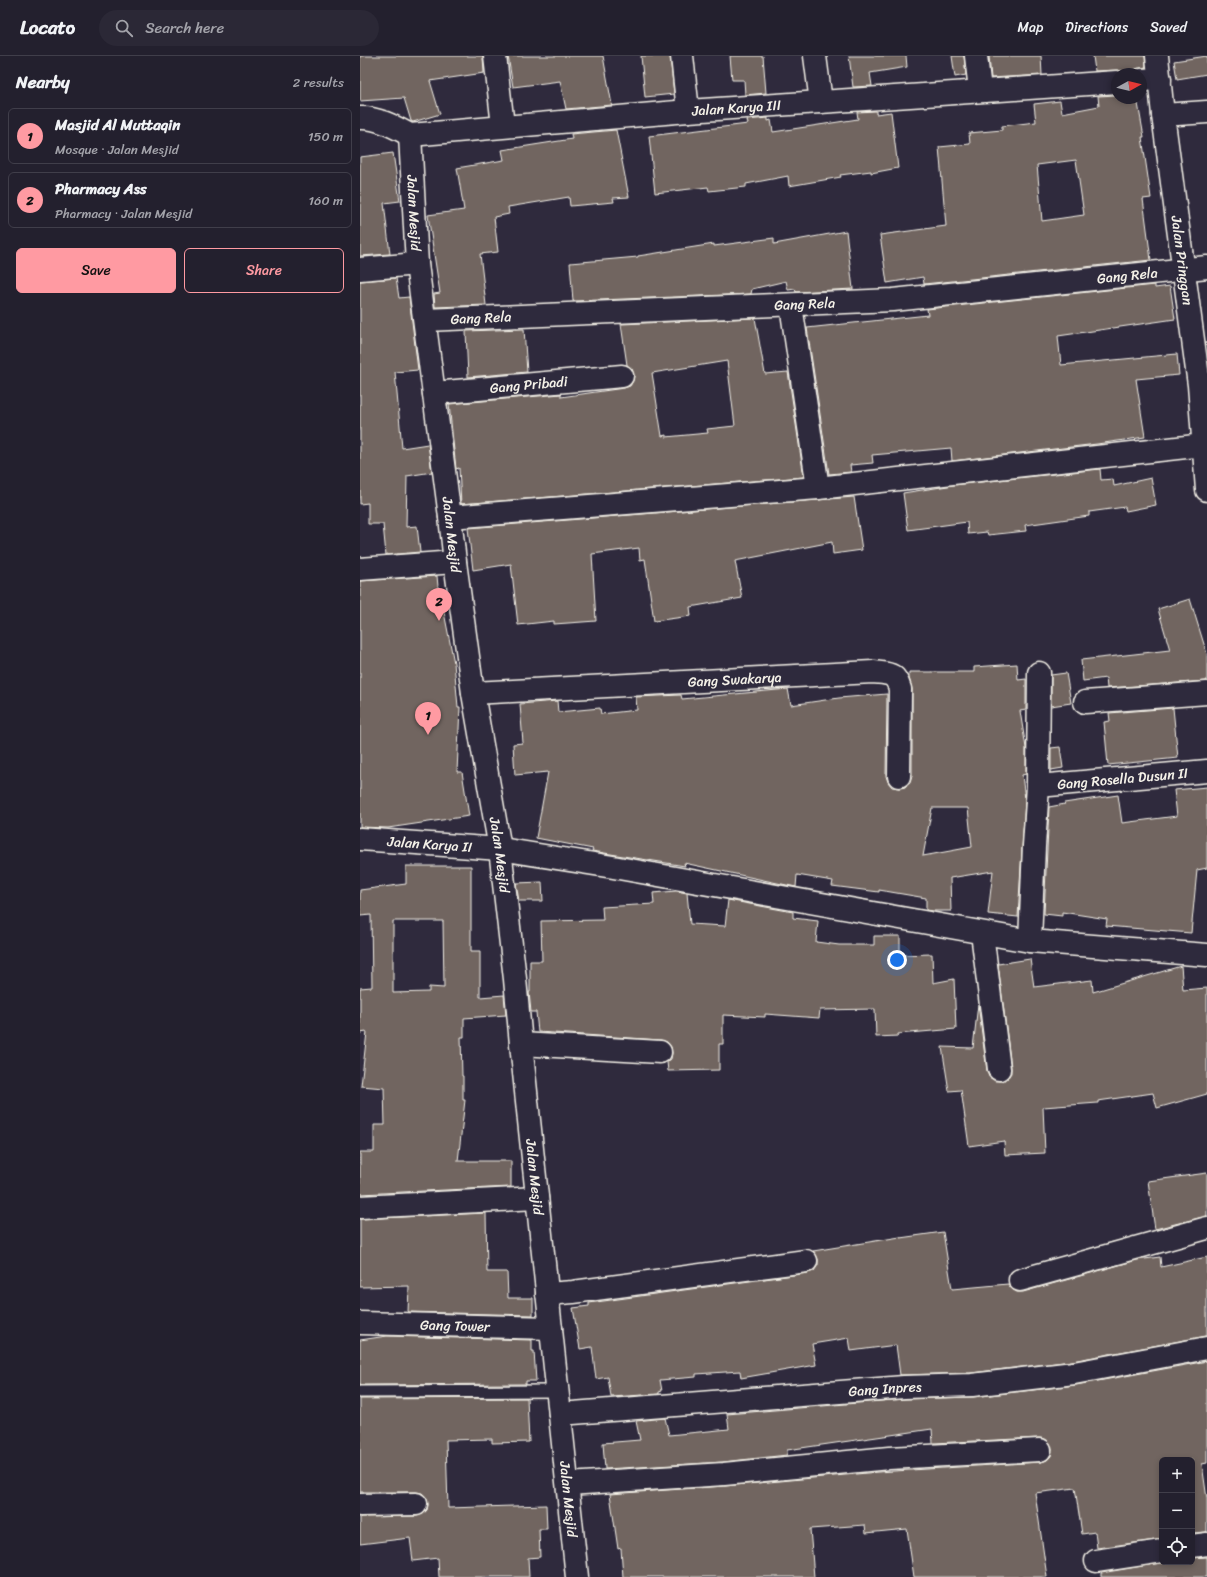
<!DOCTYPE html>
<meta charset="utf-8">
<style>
:root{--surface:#23202e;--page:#2b2836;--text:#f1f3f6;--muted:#a3a3aa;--line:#403e4a;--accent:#ff9aa2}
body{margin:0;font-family:Sriracha,sans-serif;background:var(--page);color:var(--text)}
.controls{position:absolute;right:12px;bottom:12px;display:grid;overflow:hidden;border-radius:6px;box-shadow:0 2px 6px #0003}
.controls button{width:36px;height:36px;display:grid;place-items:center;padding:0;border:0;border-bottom:1px solid var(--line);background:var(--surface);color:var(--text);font:20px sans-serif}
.compass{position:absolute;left:751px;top:12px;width:36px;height:36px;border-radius:50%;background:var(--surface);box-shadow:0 2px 6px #0003;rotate:82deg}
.you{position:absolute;left:537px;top:904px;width:14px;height:14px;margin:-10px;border:3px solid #fff;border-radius:50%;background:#1a73e8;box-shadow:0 0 0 6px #1a73e833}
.badge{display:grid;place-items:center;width:26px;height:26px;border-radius:50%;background:var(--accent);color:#111;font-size:13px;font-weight:700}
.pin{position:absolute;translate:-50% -33px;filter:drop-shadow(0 1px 2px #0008)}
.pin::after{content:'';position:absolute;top:21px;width:14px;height:12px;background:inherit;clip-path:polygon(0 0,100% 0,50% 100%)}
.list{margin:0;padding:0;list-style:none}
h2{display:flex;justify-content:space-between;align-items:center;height:52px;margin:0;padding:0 16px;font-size:17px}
h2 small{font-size:13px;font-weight:400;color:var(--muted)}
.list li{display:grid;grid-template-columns:26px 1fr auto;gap:12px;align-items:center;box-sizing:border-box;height:56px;margin:0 8px 8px;padding:0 8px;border:1px solid var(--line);border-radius:6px}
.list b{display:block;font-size:15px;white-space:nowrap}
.list p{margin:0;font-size:13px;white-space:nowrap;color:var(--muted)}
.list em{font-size:13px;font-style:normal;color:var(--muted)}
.actions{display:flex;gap:8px;padding:12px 16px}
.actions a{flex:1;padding:9px 0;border:1px solid var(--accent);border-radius:6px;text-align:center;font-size:14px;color:var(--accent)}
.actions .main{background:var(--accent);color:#111}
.icon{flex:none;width:22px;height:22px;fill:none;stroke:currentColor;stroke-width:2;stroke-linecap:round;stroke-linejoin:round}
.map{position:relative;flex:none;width:847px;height:1521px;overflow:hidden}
header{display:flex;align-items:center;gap:24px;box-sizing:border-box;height:56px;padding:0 20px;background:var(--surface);border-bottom:1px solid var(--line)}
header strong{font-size:19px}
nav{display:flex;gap:22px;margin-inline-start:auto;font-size:14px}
.search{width:280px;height:36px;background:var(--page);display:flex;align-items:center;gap:10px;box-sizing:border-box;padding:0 14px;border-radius:22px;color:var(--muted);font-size:15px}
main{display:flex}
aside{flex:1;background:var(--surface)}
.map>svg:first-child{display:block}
.building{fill:#716560;stroke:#f4f1e8;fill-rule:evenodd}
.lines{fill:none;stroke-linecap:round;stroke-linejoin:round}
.lane-casing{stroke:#f4f1e8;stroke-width:14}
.street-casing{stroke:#f4f1e8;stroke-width:25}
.lane{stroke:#2f2a3d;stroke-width:11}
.street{stroke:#2f2a3d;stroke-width:22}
.labels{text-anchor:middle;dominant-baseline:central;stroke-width:3;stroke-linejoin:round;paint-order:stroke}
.street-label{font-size:14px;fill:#f4f1e8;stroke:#2f2a3d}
</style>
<header>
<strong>Locato</strong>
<div class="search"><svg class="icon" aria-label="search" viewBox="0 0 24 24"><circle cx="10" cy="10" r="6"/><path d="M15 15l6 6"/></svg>Search here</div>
<nav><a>Map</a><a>Directions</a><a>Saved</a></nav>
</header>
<main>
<aside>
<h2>Nearby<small>2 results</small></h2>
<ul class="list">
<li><span class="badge">1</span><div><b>Masjid Al Muttaqin</b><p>Mosque · Jalan Mesjid</p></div><em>150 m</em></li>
<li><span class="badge">2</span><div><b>Pharmacy Ass</b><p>Pharmacy · Jalan Mesjid</p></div><em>160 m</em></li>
</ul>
<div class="actions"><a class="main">Save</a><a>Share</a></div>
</aside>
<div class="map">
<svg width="847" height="1521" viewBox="0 0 847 1521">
<rect width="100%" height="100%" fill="#2f2a3d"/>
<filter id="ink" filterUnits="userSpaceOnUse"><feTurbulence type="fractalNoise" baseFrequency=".025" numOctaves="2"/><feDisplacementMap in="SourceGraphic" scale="8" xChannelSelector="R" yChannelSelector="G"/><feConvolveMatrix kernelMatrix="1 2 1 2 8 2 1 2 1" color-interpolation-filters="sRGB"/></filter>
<g filter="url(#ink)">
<!-- building -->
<g class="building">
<path d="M0 0H123L124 17 70 25 80 58 53 66 51 65 44 42 0 45Z"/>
<path d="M148 0H243L252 49 206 53 200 25 153 31Z"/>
<path d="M281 0H310L314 38 285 41Z"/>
<path d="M370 0H403L406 37 385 39 384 24H372Z"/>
<path d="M489 0H546L547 11 510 17 512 30 493 31Z"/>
<path d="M592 0H604L606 19 595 21Z"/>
<path d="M629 0H681L682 19 631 22Z"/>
<path d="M733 0H785L786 11 775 13 770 18H766L762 15 757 14 735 15Z"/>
<path d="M847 0V18L817 23 814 5Z"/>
<path d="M757 39V42H777L784 81H782L791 142 783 143 791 204 564 228 563 221 527 227 520 179 586 170 579 91 610 88 609 77 642 74V70L676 66 674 48 700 45 702 57 739 50 738 40ZM716 104 724 159 682 165 677 109Z"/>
<path d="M516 55V58L531 56 538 112 511 117V115L480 119 481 121 429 130 428 120 386 128V131L349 135 348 131 295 137 289 80 388 68 387 64 408 62V65L411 64 413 76 498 63 497 56Z"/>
<path d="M256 74 269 141 253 142 254 146 210 150 209 141 148 151 149 158 134 161 138 196 120 198 126 249 75 251 74 238 80 237 68 159 104 154 97 112 144 104 142 94 212 83 211 78Z"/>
<path d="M33 97 40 145 24 147 30 198 0 200V101Z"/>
<path d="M486 175 493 233 436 236 435 233 428 234 426 225 392 233 391 238 213 245 210 207 278 201V200L354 188V190L414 182V188Z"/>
<path d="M36 222 39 242 49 241 58 314 35 316 42 392 68 388 72 416 47 420 46 471 57 470 60 496 26 499 23 468H8V447L0 448V225Z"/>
<path d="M795 229V232L810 230 815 263 698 280 701 309 817 298 819 319 776 323 785 381 737 388 592 405 591 392 512 399 513 407 490 409 491 416 469 418 447 272 568 259 567 253Z"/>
<path d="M395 262 405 318 428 316 444 421 101 448 99 412 96 413 89 348 201 338V341L264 332 270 330 273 325 274 319 272 313 267 309 261 268ZM367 305 375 370 347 373 348 377 306 381V379L302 380 292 317Z"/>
<path d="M164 273 167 316 108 321 106 275Z"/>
<path d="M740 413 741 424 753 423 754 430 791 422 796 449 766 455 765 451 729 456V460L665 469 666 475 628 479 627 476 608 478 607 466 548 474 543 437 594 429Z"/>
<path d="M494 441 502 494 473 498 472 486 375 505 382 542 330 551 331 560 294 565 285 503 280 504 279 492 232 498 236 565 194 568V565L158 569 151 508 113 514 108 472Z"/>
<path d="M77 520 79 541H81L94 607 98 651H100L97 716H102L109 760 28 772 0 771V525Z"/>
<path d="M830 543 847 598V625L747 632 746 622 723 625 721 604 810 594 798 553Z"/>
<path d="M657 608 658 624 666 623V654L660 655 666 692V718L662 719 665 743 658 861 628 858 633 815 590 822 591 855H574L566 854V842L519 834V836L472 830 473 825 437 819 436 831 324 807 325 810 232 795 233 793 176 782 188 716 155 719 153 688 163 687 160 648 197 645 198 656 240 652 241 658 277 654 276 641 321 639 322 643 428 633 431 649 479 642 527 638 526 720 528 726 532 731 539 732 545 731 550 727 552 720V633L549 622V616H614V611ZM572 752H608L612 791 563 800Z"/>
<path d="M706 617 711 647 691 650V619Z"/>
<path d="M813 652 818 702 748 709 744 666 750 665 749 657Z"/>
<path d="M700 691 703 712 691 714V692Z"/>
<path d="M847 731V812L837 814 831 877 746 870 747 863 702 856V860L684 858 689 751 705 748 704 747 758 739 762 767 817 760 814 734Z"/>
<path d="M46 810H111V895H120V941L144 939 146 959 104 962V981H101L102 1020H103V1044H105L98 1105H151V1131L0 1138V1096H14V1069H25L24 1032 1 1030 7 976 0 977V932L12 931 11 859 0 860V834L46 828ZM33 865H83L84 932 69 931V936L33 937Z"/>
<path d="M182 826 183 845H159L156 827Z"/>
<path d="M316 835 327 837 330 868 365 870 368 844 433 856V862L458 865 456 886 479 889H514V880H540V899L572 898 573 927 594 923 596 973 538 978V980L516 981 515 953 460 954 459 962 405 958V961L363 959V988H359V1014L308 1015 307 1006 311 1003 312 997 311 991 307 986 301 984 178 976 176 956H171L169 936H170V905H182L181 865 243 864 242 851 294 848 293 837Z"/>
<path d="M670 903 674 931 732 924 733 936 821 910 823 934 847 932V1038L797 1052 793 1037 738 1045V1047L683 1051 685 1097 645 1099 644 1085 609 1090 601 1034 589 1035 582 991 613 992 618 948 627 1015 629 1021 635 1025H641L647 1023 651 1017V1011L638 908Z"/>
<path d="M847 1117V1160L795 1173 788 1125Z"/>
<path d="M126 1157 127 1216H147L148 1242H173V1259L48 1256 49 1230 0 1231V1163Z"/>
<path d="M583 1176 592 1233 648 1228 652 1233 657 1236H663L777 1204 800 1201 801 1211 847 1201V1280L712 1305 611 1317 540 1319 536 1289 491 1295 489 1282 452 1288 456 1309 381 1322 380 1315 336 1318V1321L300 1324 302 1335 299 1336V1338L251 1341 248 1321 236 1323 232 1291 220 1293 213 1252 229 1250V1247L448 1217 454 1215 458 1209V1203L453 1195 540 1181V1182Z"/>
<path d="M27 1280 172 1284V1295H174L176 1325H166V1328L0 1329V1284Z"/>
<path d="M847 1305V1407L842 1408 847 1443V1476L832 1477V1404H802V1483L737 1492 735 1476 722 1478 715 1432 675 1437 687 1521H554L547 1473 506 1477 505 1469 450 1473 454 1521H263L261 1492 258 1493 250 1438 365 1430 518 1416 681 1406 687 1404 691 1400 692 1394 690 1387 685 1383 679 1382 573 1387 572 1373 427 1394V1399L363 1406 245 1413 243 1387 280 1384 276 1365 305 1362 309 1379 369 1373 367 1358 545 1343 613 1341 716 1329Z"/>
<path d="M167 1342 169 1386 132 1387V1383L86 1384 88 1452 186 1449 187 1473H179L180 1501 168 1502 169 1521H79L78 1502 53 1505 50 1482 0 1488V1461L57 1460 63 1458 67 1454 68 1448 66 1441 62 1437 56 1436H0V1343Z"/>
<path d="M847 1501V1521H741V1517L807 1506H832V1502Z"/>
</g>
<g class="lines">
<defs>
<path id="lane" d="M0 1336 197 1335"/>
<g id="street">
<path d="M135 0 143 70"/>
<path d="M322 0 328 55"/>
<path d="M455 0 461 46"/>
<path d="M616 0 620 34"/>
<path id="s1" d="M797 0 803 59 839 329 847 434"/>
<path d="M781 24 800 23"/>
<path d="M803 59 847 56"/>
<path id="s2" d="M0 62C17 61 35 71 50 79L328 55 757 26"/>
<path id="s3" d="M50 79 57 208 90 461 95 506 113 637 140 793 155 923 161 988 217 1521"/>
<path d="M0 213 57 208"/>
<path d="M431 249 458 432"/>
<path id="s4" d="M65 264 533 244 847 211"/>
<path id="s5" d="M74 337 262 320"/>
<path d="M90 461 458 432 844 389"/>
<path d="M0 513 95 506"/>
<path id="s6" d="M113 637 513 616C529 618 535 616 540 633L539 720"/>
<path d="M725 646 847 637"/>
<path id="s7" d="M678 730 847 715"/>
<path id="s8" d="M0 783 140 793 253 811 670 885 847 899"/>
<path d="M622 877 639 1013"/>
<path d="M670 885 674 790 678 730 679 617"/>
<path d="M161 988 300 996"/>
<path d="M0 1151 177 1142"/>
<path d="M660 1224 847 1172"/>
<path d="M187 1238 213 1236 446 1205"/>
<path id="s9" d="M0 1267 191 1272"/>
<path id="s10" d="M200 1358 544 1331 612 1329 714 1317 847 1292"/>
<path d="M208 1428 364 1418 529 1402 680 1394"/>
<path d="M0 1449 56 1448"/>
<path d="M832 1490 847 1488"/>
<path d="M736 1505 802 1495"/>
</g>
</defs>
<!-- lane casing -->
<use href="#lane" class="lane-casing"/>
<!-- street casing -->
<use href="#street" class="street-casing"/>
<!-- lane -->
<use href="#lane" class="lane"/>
<!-- street -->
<use href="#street" class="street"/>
</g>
</g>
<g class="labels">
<!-- street labels -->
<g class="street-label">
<text stroke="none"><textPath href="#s2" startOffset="381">Jalan Karya III</textPath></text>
<text stroke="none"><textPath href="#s3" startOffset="78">Jalan Mesjid</textPath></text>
<text stroke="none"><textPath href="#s1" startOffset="206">Jalan Pringgan</textPath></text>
<text stroke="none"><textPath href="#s4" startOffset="704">Gang Rela</textPath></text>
<text stroke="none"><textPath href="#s4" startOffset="380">Gang Rela</textPath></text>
<text stroke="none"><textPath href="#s4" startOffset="56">Gang Rela</textPath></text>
<text stroke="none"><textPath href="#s5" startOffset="95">Gang Pribadi</textPath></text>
<text stroke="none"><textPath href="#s3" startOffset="402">Jalan Mesjid</textPath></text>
<text stroke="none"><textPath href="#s6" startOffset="262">Gang Swakarya</textPath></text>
<text stroke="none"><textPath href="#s7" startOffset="85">Gang Rosella Dusun II</textPath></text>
<text stroke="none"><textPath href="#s8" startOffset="70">Jalan Karya II</textPath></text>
<text stroke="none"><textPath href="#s3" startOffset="726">Jalan Mesjid</textPath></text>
<text stroke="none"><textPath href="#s3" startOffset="1050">Jalan Mesjid</textPath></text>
<text stroke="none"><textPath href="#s9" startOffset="95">Gang Tower</textPath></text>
<text stroke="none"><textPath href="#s10" startOffset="326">Gang Inpres</textPath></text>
<text stroke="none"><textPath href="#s3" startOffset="1374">Jalan Mesjid</textPath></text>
</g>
</g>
</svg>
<div class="controls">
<button>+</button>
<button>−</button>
<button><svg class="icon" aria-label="locate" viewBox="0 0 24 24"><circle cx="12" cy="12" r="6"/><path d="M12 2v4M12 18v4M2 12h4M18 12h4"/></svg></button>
</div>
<svg class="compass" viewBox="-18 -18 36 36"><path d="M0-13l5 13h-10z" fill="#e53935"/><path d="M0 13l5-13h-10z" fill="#a3a3aa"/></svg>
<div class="you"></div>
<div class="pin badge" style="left:68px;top:679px">1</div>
<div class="pin badge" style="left:79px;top:565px">2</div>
</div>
</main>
